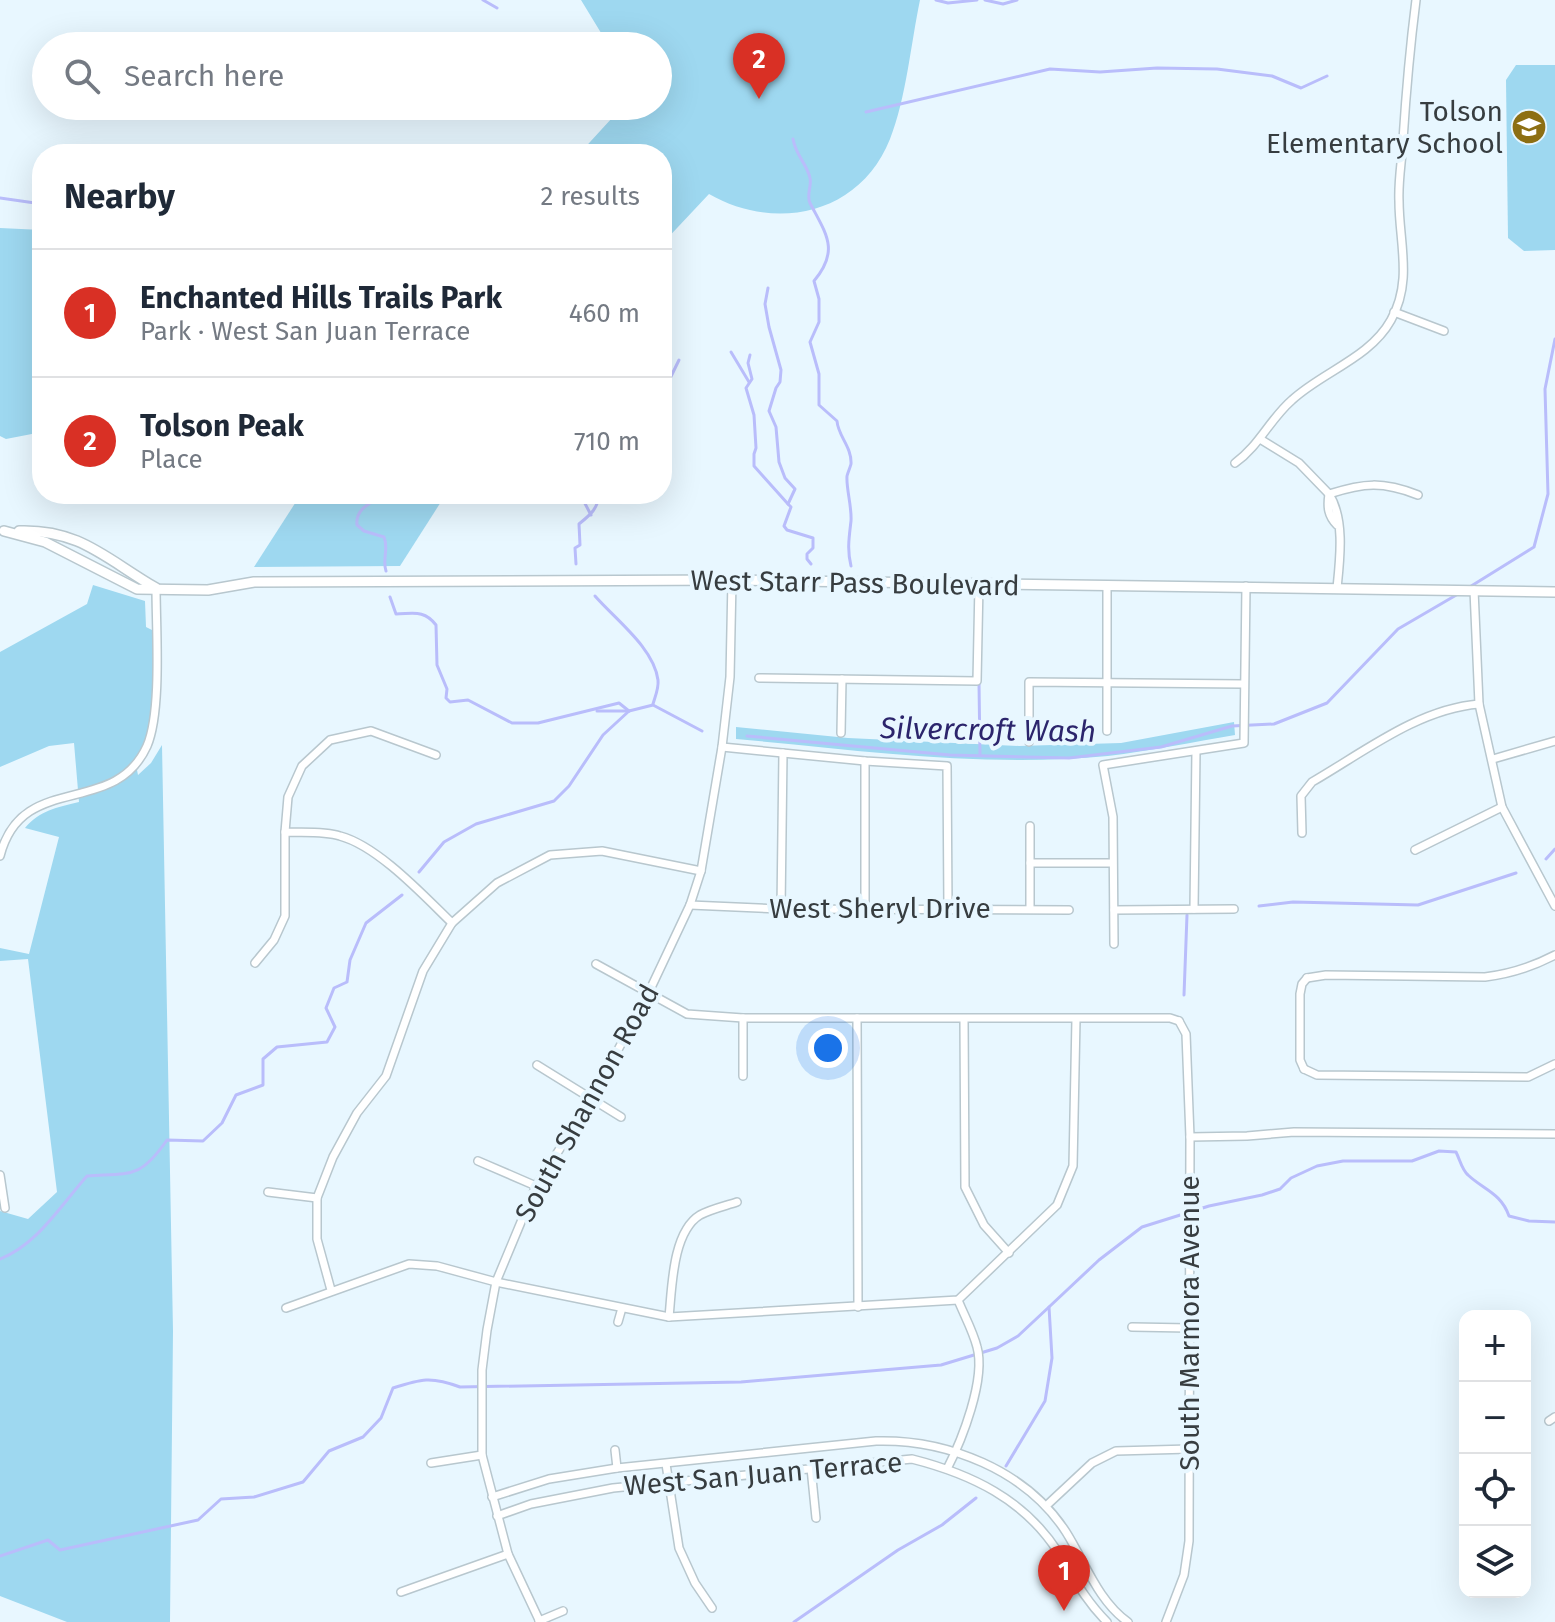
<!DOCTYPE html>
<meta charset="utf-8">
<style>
:root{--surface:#fff;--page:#f2f2f3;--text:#1f2937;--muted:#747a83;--line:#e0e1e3;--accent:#d93025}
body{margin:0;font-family:"Fira Sans",sans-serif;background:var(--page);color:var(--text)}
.controls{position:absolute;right:24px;bottom:24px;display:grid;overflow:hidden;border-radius:16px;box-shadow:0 8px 32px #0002}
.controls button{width:72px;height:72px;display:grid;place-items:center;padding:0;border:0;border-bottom:2px solid var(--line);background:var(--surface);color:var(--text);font:40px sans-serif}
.you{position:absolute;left:828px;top:1048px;width:28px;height:28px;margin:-20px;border:6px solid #fff;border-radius:50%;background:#1a73e8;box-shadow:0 0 0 12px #1a73e833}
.badge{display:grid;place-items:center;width:52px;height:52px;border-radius:50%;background:var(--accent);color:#fff;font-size:26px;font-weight:700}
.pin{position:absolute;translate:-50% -66px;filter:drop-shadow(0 2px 4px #0008)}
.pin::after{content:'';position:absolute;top:42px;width:28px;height:24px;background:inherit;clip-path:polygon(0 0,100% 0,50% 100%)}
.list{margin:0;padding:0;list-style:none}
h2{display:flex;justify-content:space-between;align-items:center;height:104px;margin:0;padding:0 32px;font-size:34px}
h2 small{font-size:26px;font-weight:400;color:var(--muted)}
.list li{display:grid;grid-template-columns:52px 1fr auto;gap:24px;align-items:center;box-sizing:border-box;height:128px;padding:0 32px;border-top:2px solid var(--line)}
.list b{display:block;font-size:30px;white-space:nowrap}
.list p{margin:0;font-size:26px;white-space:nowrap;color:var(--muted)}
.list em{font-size:26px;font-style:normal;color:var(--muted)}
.icon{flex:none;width:44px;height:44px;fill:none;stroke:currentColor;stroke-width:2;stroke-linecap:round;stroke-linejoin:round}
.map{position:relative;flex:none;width:1555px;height:1622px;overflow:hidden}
.search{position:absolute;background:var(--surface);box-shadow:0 8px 32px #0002;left:32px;top:32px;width:640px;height:88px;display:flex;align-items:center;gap:20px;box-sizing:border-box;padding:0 28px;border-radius:44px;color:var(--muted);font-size:30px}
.panel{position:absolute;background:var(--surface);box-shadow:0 8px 32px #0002;left:32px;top:144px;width:640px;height:360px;border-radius:32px}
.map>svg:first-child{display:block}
.green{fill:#9ed8f0}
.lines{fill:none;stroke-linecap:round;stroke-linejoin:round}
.stream{stroke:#b9bdfb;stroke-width:3}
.minor-casing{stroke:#b8c7ce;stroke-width:10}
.tertiary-casing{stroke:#b8c7ce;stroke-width:12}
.minor{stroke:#fff;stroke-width:7}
.tertiary{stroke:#fff;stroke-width:9}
.labels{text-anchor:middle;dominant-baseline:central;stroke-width:8;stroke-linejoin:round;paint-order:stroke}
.poi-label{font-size:28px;fill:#373d40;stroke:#e8f7ff;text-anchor:end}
.street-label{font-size:28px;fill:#373d40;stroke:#e8f7ff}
.water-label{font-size:30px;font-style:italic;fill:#2c256c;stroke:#e8f7ff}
</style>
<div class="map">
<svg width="1555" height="1622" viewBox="0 0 1555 1622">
<rect width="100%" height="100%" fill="#e8f7ff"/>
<!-- green -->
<g class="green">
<path d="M581 0H920C911 43 906 99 890 139 860 215 775 232 709 194L662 244V154H579L623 106H658V46H609Z"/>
<path d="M1516 65H1555V250L1524 251 1508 238 1506 80Z"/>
<path d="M0 228 42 230V432L6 439 0 436Z"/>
<path d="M301 494H446L400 566 254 567Z"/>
<path d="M93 585 145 601 146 627 156 632 154 722 136 765 138 775 151 763 162 745 173 1331 170 1622H67L0 1596V1211L28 1219 57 1192 28 959 0 961V948L29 954 59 837 25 828C40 810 56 808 79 802L74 743 49 746 0 767V652L87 604Z"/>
<path d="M1234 722 1235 735C1193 742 1150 751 1108 756 984 768 859 750 736 739V727L848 738 1019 746 1121 743Z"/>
</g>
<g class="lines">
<!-- stream -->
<g class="stream">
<path d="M483 0 497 8"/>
<path d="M936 0 948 3 977 0"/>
<path d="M985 0 1003 4 1017 0"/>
<path d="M866 112 1050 69 1100 72 1157 68 1217 69 1272 76 1301 88 1327 76"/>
<path d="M793 139C796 156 807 164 810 178 812 186 806 195 810 203 826 234 840 250 814 281L819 299V322L810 342 819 374V405L837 421C838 436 852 447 851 464 850 468 848 472 847 476 846 488 852 507 851 521 849 538 847 550 851 566"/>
<path d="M0 198 42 204"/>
<path d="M768 288 765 304 769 327 781 370 780 382 776 388 769 411 776 427 779 462 785 478 795 489 788 504 791 507 784 526 787 530 813 538V548L807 554V559L811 564"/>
<path d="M731 352 749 382"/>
<path d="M750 355 748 363 752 379 746 388 754 415 756 448 754 454V466L788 504"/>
<path d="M662 395 679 360"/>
<path d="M384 494C372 503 355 508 357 525L364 531 384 537C389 549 382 559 386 571"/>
<path d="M580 494 591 515"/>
<path d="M576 564 575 548 580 545 579 524C590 515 598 509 599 494"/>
<path d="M1468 588 1534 547 1548 494 1545 389 1555 339"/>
<path d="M595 596C615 619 654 648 658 680 659 688 655 697 653 704"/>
<path d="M390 597 396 614C412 614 424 609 436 625L437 665 447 689 446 698 450 702 468 700 512 723H538L619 703 629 711"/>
<path d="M979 683 980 755"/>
<path d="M597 711H629"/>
<path d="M747 736 950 755 1069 758 1161 747 1232 726 1274 724 1327 703 1398 629 1458 594"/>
<path d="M1546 859 1555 849"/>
<path d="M419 872 444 842 476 824 554 801 569 786 603 735 629 711 653 705 702 731"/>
<path d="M1259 906 1293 902 1418 905 1516 873"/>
<path d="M1184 995 1187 915"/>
<path d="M0 1259C37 1245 61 1205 87 1176 131 1173 140 1179 167 1140L203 1141 222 1123 236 1095 263 1085V1059L277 1047 327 1042 335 1027 326 1008 334 988 347 982 350 960 366 923 402 895"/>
<path d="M1006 1466 1045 1401 1052 1358 1049 1307 1099 1260 1142 1227 1209 1206 1262 1195 1280 1189 1291 1178 1317 1166 1343 1161H1412L1439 1151 1456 1152C1460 1160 1462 1170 1468 1175 1484 1190 1501 1193 1509 1216L1529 1221 1555 1222"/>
<path d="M0 1556 48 1540 60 1550 198 1520 221 1499 254 1497 303 1482 329 1451 363 1437 381 1418 393 1388C421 1379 431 1376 460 1387L741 1382 941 1365 997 1348 1018 1336 1049 1307"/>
<path d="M794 1622 898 1550 942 1525 976 1498"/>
</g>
<defs>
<g id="minor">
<path d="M1394 312 1444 331"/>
<path d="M1260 439 1299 463 1329 494C1364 483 1382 481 1418 495"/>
<path d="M1235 463C1259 446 1270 419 1292 400 1322 372 1370 358 1391 320 1413 281 1399 242 1399 201 1398 181 1402 160 1403 140 1406 93 1410 47 1416 0"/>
<path d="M1337 525C1328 516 1327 507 1329 494 1345 519 1340 559 1337 588"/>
<path d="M1107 586V731"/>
<path d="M1474 590 1479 704 1502 807 1555 906"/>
<path d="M759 678 977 681 979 584"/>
<path d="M841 733 842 679"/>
<path d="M1029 742V682L1243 684"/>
<path d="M722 747 865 761 947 766 948 908"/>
<path d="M1493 759 1555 741"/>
<path d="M865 761V909"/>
<path d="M285 832C302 833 324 831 340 836 378 846 424 896 452 923"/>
<path d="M1302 833 1301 796 1312 782C1364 752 1418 709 1479 704"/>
<path d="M1415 850 1502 807"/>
<path d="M0 856C22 770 114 819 147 746 162 711 156 629 156 588"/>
<path d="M1030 863H1112"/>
<path d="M690 905 781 909 1069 910"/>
<path d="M1030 908V826"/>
<path d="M781 909 783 753"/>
<path d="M1194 909 1196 751"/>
<path d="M1114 910 1234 909"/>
<path d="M1114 944 1113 817 1103 765 1244 743 1246 586"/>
<path d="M255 963 274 940 285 916V832L288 797 302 766 330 740 371 731 436 755"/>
<path d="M596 964 687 1014 743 1018H1170L1179 1021"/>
<path d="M1307 978 1326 975 1485 977C1511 974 1532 967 1555 955"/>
<path d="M857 1018 858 1307"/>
<path d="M964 1019 965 1187 984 1225 1009 1253"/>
<path d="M537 1065 621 1117"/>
<path d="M1304 1069 1317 1075 1528 1077 1555 1064"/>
<path d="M1304 1069 1300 1060V994L1302 984 1307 978"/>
<path d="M743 1076V1018"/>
<path d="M1190 1137 1247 1136 1294 1132 1555 1134"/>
<path d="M478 1161 536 1186"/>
<path d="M0 1175 5 1208"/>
<path d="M268 1192 317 1198"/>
<path d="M331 1290 317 1239V1198L333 1157 357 1113 386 1076 423 971 452 923 497 883 550 855 602 851 701 871"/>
<path d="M286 1308 409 1264 437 1266 496 1282 669 1317 958 1300 1057 1205 1073 1166 1076 1019"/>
<path d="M669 1317C672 1289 672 1232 700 1215 711 1209 725 1206 737 1202"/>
<path d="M618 1322 622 1308"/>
<path d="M1132 1327 1189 1328"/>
<path d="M1549 1421 1555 1417"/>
<path d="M615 1450 617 1468"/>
<path d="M431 1463 482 1455"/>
<path d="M666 1464 679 1548 695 1583 712 1608"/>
<path d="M811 1468 816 1518"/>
<path d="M947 1469C962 1440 986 1379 977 1347 973 1331 964 1315 958 1300"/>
<path d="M492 1497 549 1479 617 1468 876 1441C947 1439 1026 1470 1066 1532 1085 1562 1098 1601 1128 1622"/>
<path d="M1046 1506 1092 1463 1116 1451 1190 1449"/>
<path d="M497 1516 531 1504 613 1488 912 1459C971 1474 1024 1499 1058 1552 1074 1578 1085 1600 1107 1622"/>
<path d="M401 1592 508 1554"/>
<path d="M539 1621 563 1611"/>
<path d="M540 1622 508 1554 482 1455V1370L487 1330 496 1282 536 1186 591 1100 648 994 690 905 701 871 722 747 730 677 732 580"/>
<path d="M1166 1622 1184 1575 1189 1541 1190 1137 1186 1034 1179 1021"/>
</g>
<g id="tertiary">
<path d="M4 531 45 542 137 589 208 590 254 582 732 580 1555 592"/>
<path d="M19 531C80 529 106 559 156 588"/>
</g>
</defs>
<!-- minor casing -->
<use href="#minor" class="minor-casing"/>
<!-- tertiary casing -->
<use href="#tertiary" class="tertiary-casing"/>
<!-- minor -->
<use href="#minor" class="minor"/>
<!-- tertiary -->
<use href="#tertiary" class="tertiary"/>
</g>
<!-- icons -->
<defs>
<symbol id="school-disc" viewBox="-11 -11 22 22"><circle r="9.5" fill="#8d6f13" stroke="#e8f7ff"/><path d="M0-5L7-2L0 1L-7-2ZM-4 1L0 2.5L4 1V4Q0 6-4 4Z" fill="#fff"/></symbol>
</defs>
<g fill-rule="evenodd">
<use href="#school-disc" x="1509" y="107" width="40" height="40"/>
</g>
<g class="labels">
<!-- poi labels -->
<g class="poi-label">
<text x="1503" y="111">Tolson<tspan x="1503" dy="32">Elementary School</tspan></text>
</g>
<!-- street labels -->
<g class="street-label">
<text transform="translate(855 583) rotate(1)">West Starr Pass Boulevard</text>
<text x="880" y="908">West Sheryl Drive</text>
<text transform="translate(587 1103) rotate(-61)">South Shannon Road</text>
<text transform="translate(1189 1323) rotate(-90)">South Marmora Avenue</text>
<text transform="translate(763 1474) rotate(-5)">West San Juan Terrace</text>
</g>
<!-- water labels -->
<g class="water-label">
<text transform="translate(988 730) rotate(1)">Silvercroft Wash</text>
</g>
</g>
</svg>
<div class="controls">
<button>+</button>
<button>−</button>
<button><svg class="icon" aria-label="locate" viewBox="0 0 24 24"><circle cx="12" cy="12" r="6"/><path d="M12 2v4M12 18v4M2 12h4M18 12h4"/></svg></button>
<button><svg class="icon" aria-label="layers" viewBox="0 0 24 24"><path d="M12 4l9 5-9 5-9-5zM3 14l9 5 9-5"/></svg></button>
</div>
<div class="you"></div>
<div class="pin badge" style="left:1064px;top:1611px">1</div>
<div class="pin badge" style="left:759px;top:99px">2</div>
<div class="search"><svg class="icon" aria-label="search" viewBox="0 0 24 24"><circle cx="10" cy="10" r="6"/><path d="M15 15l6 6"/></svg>Search here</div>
<section class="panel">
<h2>Nearby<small>2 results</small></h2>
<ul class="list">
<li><span class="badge">1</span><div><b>Enchanted Hills Trails Park</b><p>Park · West San Juan Terrace</p></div><em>460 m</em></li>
<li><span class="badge">2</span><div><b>Tolson Peak</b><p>Place</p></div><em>710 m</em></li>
</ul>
</section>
</div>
